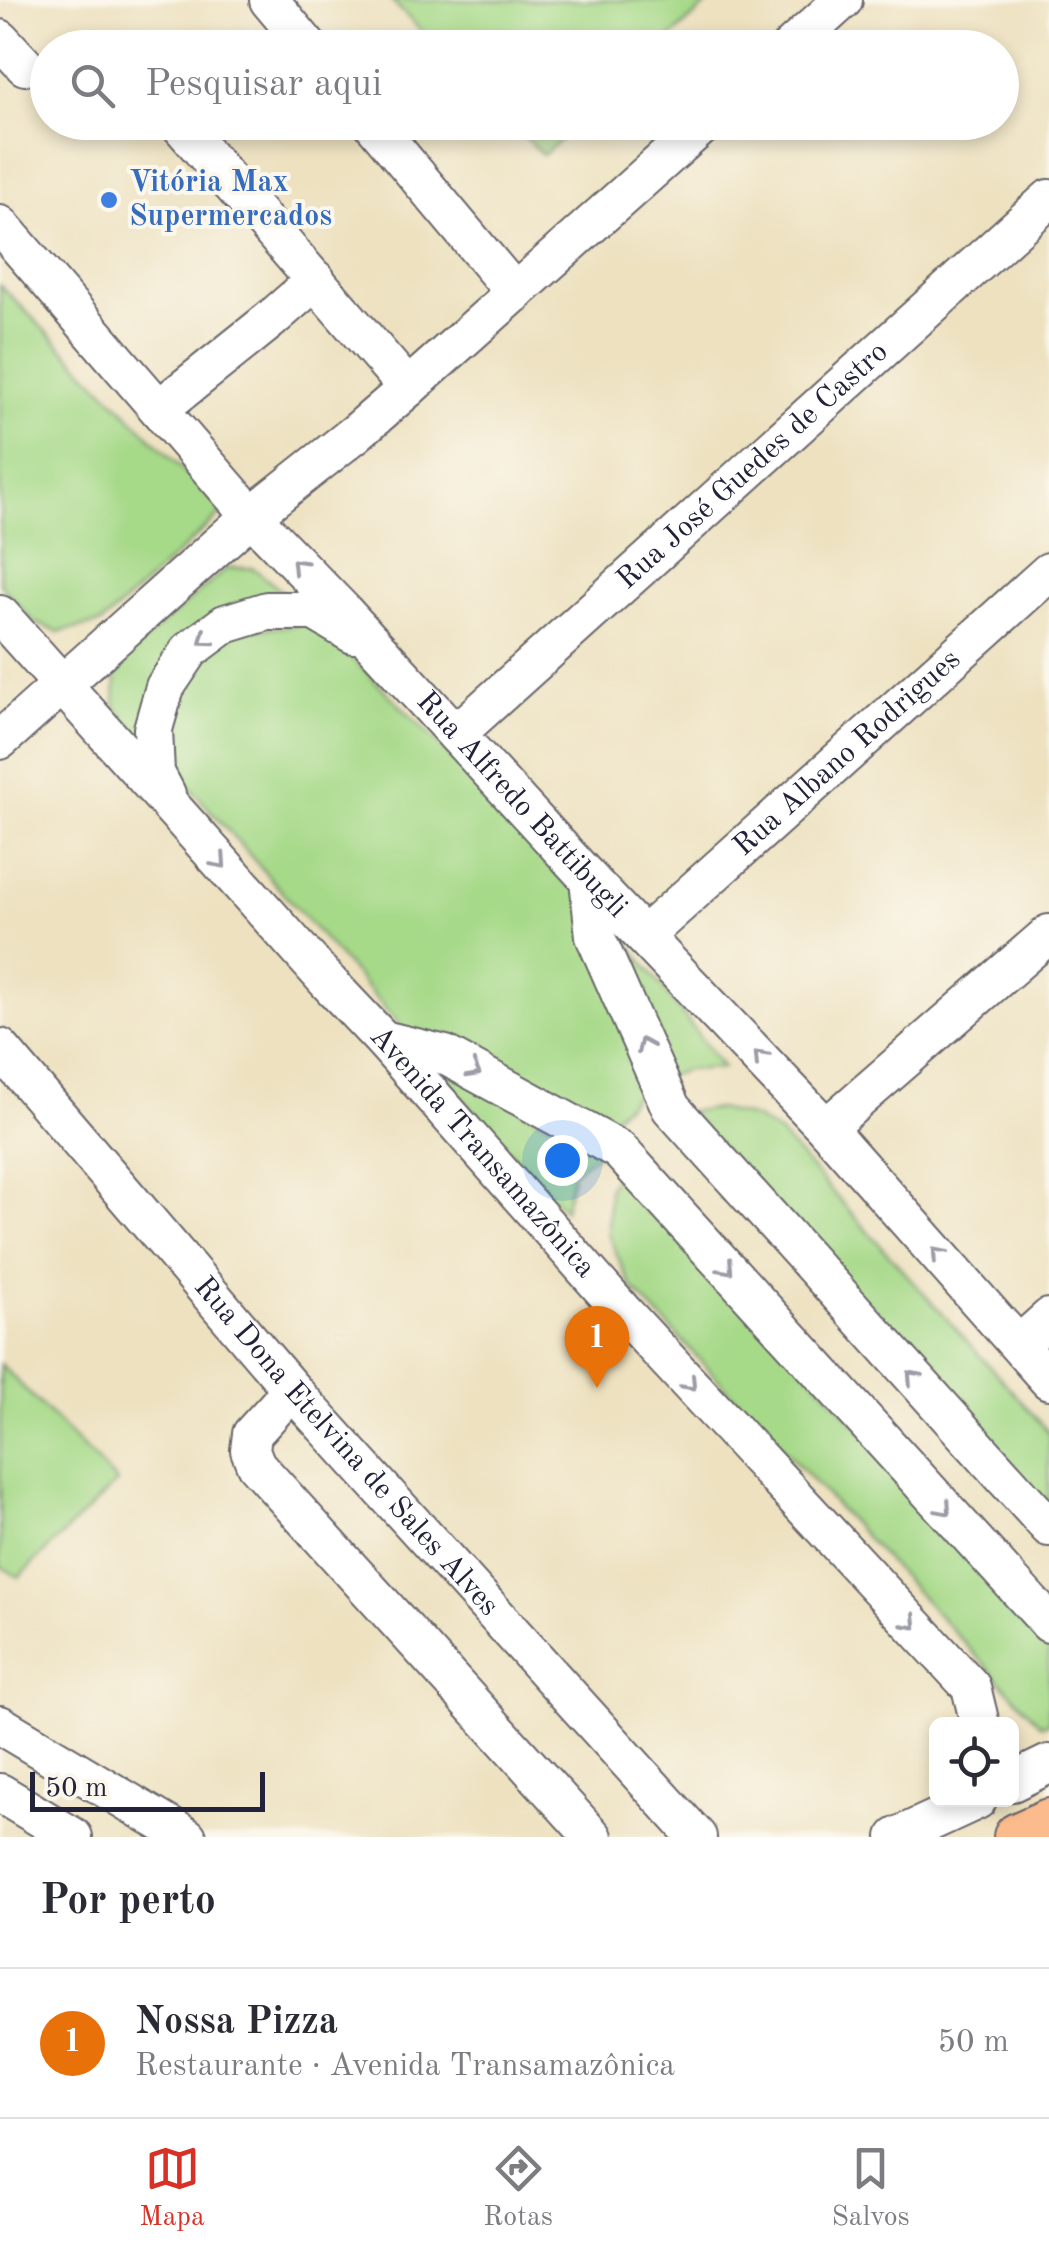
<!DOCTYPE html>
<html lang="pt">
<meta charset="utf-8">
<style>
:root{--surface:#fff;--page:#f2f2f3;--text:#2b2b33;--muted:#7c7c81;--line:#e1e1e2;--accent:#d93025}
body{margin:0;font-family:"Old Standard TT",serif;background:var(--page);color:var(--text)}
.controls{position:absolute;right:30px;bottom:30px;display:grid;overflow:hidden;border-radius:15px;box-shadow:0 5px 15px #0003}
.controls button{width:90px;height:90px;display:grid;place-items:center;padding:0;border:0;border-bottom:2px solid var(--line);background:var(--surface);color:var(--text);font:50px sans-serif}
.scale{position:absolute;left:30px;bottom:25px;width:235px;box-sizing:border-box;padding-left:10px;border:5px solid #22223b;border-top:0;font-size:28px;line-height:35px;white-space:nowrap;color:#22223b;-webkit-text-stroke:8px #fbf7ec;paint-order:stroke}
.you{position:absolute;left:562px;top:1160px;width:35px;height:35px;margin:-25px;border:8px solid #fff;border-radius:50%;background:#1a73e8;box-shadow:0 0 0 15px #1a73e833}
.badge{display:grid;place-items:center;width:65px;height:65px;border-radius:50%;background:var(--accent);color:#fff;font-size:32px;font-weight:700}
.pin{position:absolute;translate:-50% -82px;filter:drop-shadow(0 2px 5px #0008)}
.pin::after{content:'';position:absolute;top:52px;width:35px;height:30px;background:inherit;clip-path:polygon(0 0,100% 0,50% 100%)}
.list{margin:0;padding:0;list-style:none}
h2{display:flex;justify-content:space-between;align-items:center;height:130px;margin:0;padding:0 40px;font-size:42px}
h2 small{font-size:32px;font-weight:400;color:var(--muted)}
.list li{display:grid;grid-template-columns:65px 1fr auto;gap:30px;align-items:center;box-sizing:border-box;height:150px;padding:0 40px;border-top:2px solid var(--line)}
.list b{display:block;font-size:38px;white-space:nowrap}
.list p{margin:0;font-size:32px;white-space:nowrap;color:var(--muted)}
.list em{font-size:32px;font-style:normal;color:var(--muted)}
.icon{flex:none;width:55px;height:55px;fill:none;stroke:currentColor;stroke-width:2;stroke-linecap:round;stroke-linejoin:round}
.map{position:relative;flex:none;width:1049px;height:1837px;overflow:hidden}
.search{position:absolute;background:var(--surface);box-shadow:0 5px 15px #0003;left:30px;right:30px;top:30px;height:110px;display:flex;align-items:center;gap:25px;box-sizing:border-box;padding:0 35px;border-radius:55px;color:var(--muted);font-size:38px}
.sheet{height:280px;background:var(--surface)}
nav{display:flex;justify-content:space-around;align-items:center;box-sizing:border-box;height:140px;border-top:2px solid var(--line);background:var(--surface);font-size:28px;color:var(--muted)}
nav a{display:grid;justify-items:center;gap:5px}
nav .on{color:var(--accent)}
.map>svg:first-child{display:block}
.green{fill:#a6d988;stroke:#647e62;stroke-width:2.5}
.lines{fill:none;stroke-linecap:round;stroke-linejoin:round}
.minor-casing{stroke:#69656a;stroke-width:42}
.major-casing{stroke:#69656a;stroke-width:52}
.minor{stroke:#fff;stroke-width:38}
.major{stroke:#fbbb8c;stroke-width:48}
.oneway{stroke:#9c9ca7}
.shop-dot{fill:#3f7fe0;stroke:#fbf7ec;stroke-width:4}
.labels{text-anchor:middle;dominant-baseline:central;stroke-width:8;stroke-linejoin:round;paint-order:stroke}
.shop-label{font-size:30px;font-weight:bold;fill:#366cbe;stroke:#fbf7ec;text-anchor:start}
.street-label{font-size:30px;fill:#22223b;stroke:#fbf7ec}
</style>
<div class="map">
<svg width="1049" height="1837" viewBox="0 0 1049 1837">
<rect width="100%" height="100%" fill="#fbf7ec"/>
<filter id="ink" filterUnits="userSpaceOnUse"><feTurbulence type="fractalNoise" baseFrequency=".01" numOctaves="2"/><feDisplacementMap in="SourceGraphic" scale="20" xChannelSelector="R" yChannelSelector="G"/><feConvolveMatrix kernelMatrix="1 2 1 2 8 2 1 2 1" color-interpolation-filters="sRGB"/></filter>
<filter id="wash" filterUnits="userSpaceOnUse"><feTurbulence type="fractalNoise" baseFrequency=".0048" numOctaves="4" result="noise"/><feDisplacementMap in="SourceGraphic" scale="40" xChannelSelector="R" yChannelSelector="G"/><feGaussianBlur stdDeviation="2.25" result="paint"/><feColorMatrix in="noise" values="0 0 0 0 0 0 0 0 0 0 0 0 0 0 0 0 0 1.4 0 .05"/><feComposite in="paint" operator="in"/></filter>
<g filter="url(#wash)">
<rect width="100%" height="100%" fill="#ede1c0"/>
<!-- green -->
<g class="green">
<path d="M391 0H712L660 47 438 48Z"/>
<path d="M511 123H579L543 155Z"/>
<path d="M0 285 224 511 102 623 59 632 35 623 0 584Z"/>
<path d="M227 568H253L293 600 237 612 141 741 115 706 116 676 129 653Z"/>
<path d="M317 623 580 885 649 1083 601 1128 405 1031 165 759 172 689 228 632Z"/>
<path d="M598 902 723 1068 686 1070 665 1077Z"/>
<path d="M427 1059 601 1151 573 1172 564 1210Z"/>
<path d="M718 1109 754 1118 780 1134 1049 1432V1515L688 1111Z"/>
<path d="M621 1166 1049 1637V1723L1041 1725 630 1285 608 1234 609 1188Z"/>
<path d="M0 1364 117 1482 19 1577 0 1566Z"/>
</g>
</g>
<g filter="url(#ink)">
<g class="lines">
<defs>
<g id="minor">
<path d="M269 0 309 48"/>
<path d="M0 39 25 66"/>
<path d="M790 48 843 0"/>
<path d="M178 122 408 388"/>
<path d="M372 122 515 293"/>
<path id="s1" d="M0 225 251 516 342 610 589 879 826 1128 1049 1380"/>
<path d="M159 409 269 321 316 280"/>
<path id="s2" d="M0 615 329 983 383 1040 624 1313 971 1687 980 1724"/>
<path id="s3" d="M456 734 1049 199"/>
<path d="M0 740 251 516 356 433 408 388 706 122"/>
<path d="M166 794 155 773 153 729 165 687 190 650 225 624 267 611H314L353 634"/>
<path d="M589 879 595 936 671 1108 1049 1527"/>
<path id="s4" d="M645 935 1049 572"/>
<path d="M383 1040 445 1055 619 1150 1049 1623"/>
<path id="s5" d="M0 1048 292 1390 697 1837"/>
<path d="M826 1128 1049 934"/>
<path d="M1019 1345 1049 1318"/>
<path d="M292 1390 252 1434 250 1450 256 1465 593 1837"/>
<path d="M0 1725 187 1837"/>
<path d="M1012 1782 1049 1764"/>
<path d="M0 1793 73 1837"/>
<path d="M897 1837 977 1800"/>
</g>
<path id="major" d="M1018 1837 1049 1823"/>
</defs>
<!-- minor casing -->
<use href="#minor" class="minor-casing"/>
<!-- major casing -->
<use href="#major" class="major-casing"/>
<!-- minor -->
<use href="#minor" class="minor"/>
<!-- major -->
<use href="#major" class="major"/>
</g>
<!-- one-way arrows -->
<defs><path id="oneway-chevron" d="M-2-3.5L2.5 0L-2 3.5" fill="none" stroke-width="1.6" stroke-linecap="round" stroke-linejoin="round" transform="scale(2.5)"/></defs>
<g class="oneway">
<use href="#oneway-chevron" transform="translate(298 565) rotate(-134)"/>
<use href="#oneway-chevron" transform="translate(205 639) rotate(144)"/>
<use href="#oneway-chevron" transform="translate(220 862) rotate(48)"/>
<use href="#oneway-chevron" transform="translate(644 1045) rotate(-114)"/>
<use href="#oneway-chevron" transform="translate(760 1057) rotate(-133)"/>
<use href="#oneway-chevron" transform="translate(474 1071) rotate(29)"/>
<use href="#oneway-chevron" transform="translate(938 1254) rotate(-132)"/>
<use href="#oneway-chevron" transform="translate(727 1268) rotate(48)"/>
<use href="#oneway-chevron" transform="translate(913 1377) rotate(-132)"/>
<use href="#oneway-chevron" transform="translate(690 1384) rotate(47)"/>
<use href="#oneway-chevron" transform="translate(945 1509) rotate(48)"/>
<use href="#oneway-chevron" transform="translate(911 1623) rotate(47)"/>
</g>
</g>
<!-- markers -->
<circle class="shop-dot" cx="109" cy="200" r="10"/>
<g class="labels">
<!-- shop labels -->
<g class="shop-label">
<text x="129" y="183">Vitória Max<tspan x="129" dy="34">Supermercados</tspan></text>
</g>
<!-- street labels -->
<g class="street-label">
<text stroke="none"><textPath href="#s3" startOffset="400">Rua José Guedes de Castro</textPath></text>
<text stroke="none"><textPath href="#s4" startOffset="272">Rua Albano Rodrigues</textPath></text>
<text stroke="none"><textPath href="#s1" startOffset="780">Rua Alfredo Battibugli</textPath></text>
<text stroke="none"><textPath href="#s2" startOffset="722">Avenida Transamazônica</textPath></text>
<text stroke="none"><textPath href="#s5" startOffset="528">Rua Dona Etelvina de Sales Alves</textPath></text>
</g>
</g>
</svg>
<div class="controls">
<button><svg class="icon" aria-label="locate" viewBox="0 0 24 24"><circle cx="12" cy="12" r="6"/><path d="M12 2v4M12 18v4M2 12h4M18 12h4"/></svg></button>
</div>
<div class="scale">50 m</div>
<div class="you"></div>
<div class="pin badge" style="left:597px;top:1388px;background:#e8710a">1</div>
<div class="search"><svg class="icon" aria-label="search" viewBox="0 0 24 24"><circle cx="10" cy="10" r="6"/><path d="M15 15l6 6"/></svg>Pesquisar aqui</div>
</div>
<section class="sheet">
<h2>Por perto<small></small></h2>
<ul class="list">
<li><span class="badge" style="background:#e8710a">1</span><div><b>Nossa Pizza</b><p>Restaurante · Avenida Transamazônica</p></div><em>50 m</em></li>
</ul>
</section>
<nav>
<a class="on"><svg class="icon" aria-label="map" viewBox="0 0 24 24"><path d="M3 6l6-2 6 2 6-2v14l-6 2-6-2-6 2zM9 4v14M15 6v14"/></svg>Mapa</a>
<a><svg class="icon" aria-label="directions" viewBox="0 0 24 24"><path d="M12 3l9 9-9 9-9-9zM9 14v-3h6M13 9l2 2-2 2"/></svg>Rotas</a>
<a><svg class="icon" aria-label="saved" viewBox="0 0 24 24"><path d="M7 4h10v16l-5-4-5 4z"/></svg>Salvos</a>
</nav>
